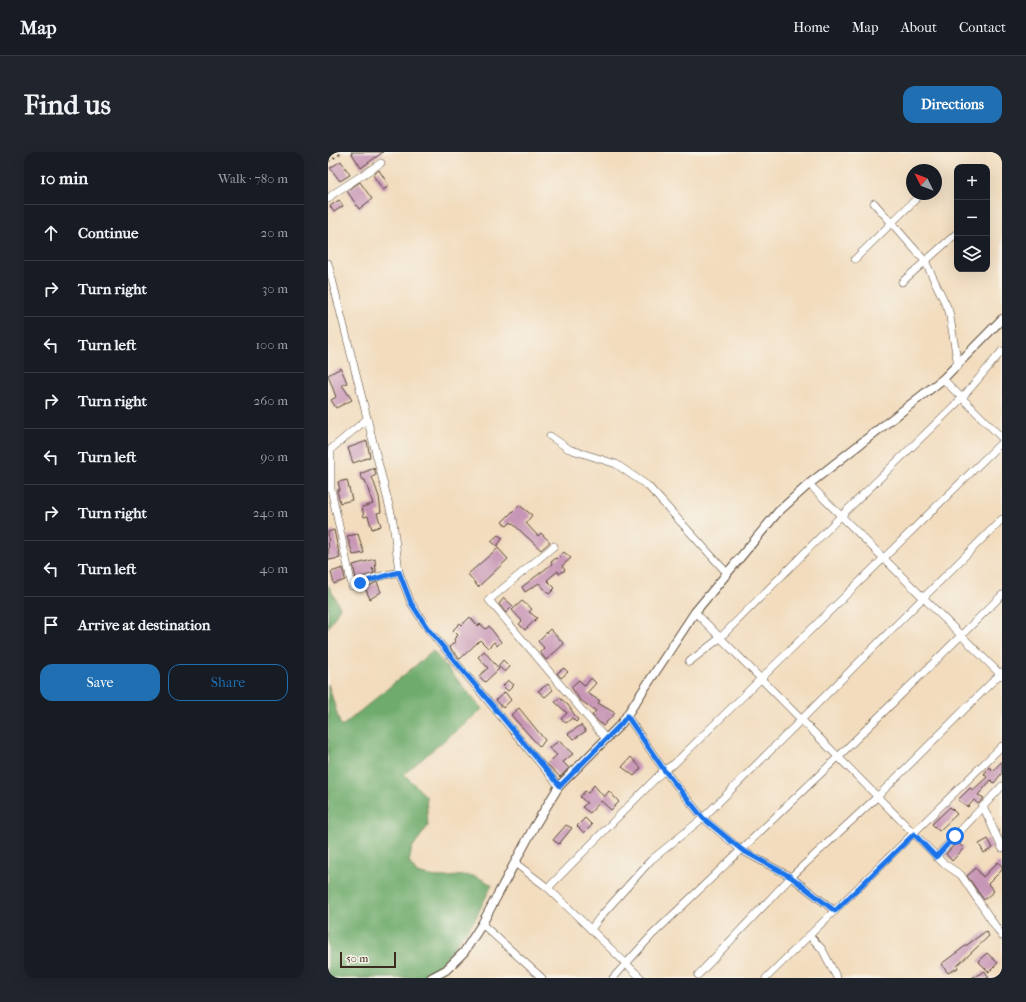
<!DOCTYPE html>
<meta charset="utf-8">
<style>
:root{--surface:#171b24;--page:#20242c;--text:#f1f3f6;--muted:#9ea1a6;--line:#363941;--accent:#1f6fb2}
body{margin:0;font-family:"IM FELL French Canon",serif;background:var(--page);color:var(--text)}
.controls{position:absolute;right:12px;top:12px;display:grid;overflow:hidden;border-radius:8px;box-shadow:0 4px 16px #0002}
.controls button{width:36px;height:36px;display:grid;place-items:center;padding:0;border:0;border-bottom:1px solid var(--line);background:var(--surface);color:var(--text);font:20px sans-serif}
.compass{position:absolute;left:578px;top:12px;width:36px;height:36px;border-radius:50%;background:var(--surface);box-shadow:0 4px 16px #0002;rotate:312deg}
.scale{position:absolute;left:12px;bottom:10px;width:56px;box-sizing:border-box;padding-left:4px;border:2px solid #3b2a1e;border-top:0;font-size:11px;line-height:14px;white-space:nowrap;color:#3b2a1e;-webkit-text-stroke:3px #f7f3e8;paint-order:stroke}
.stop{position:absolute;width:12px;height:12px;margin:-9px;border:3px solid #1a73e8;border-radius:50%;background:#fff}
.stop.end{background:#1a73e8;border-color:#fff;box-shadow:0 1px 4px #0008}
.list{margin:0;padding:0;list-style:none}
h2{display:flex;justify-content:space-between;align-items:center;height:52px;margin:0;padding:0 16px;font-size:17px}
h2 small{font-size:13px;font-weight:400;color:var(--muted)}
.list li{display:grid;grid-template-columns:26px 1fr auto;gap:12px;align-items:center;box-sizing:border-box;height:56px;padding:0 16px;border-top:1px solid var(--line)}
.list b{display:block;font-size:15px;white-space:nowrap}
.list em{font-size:13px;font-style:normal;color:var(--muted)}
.actions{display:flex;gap:8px;padding:12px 16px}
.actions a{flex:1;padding:9px 0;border:1px solid var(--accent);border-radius:12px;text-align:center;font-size:14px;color:var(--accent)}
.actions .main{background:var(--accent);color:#fff}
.icon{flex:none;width:22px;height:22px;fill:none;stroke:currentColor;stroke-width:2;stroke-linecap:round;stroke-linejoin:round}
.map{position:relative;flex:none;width:674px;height:826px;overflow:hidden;border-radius:12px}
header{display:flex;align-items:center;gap:24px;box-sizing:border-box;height:56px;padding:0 20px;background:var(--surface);border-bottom:1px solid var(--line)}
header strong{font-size:19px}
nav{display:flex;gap:22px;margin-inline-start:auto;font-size:14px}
.intro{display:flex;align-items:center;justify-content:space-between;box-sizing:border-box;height:96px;padding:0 24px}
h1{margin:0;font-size:28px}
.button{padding:10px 18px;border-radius:12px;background:var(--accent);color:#fff;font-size:14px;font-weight:700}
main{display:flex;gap:24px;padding:0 24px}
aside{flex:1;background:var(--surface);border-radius:12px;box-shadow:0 4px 16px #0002}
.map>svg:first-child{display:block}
.forest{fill:#6eab6c;stroke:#546a45}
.building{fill:#c795b5}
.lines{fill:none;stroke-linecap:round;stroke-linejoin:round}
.minor-casing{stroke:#564536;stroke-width:8}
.tertiary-casing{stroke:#564536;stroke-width:10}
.path{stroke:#564536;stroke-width:1.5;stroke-dasharray:3 3;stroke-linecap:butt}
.minor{stroke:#fff;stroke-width:7}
.tertiary{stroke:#fff;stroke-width:8}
.route{stroke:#1a73e8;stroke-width:5}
</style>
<header>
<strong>Map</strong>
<nav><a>Home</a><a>Map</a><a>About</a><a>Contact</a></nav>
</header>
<div class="intro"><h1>Find us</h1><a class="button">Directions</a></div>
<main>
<aside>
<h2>10 min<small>Walk · 780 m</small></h2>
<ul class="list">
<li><svg class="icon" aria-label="ahead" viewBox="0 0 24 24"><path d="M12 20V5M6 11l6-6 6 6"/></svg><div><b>Continue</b></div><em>20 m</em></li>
<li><svg class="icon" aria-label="right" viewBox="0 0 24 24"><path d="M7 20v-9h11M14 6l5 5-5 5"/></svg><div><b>Turn right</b></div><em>30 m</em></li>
<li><svg class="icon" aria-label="left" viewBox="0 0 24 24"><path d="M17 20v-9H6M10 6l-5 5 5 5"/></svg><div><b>Turn left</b></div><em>100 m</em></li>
<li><svg class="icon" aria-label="right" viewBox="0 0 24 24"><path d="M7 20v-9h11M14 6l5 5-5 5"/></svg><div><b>Turn right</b></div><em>260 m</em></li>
<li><svg class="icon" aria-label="left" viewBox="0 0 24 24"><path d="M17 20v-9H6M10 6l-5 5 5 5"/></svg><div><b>Turn left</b></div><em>90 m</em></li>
<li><svg class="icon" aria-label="right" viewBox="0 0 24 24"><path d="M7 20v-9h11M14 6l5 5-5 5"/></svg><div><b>Turn right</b></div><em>240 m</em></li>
<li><svg class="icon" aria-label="left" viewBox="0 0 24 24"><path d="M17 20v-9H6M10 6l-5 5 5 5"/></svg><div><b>Turn left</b></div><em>40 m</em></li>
<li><svg class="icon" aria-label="arrive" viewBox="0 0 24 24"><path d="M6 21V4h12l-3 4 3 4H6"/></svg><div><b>Arrive at destination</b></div></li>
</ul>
<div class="actions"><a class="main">Save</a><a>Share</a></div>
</aside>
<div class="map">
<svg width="674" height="826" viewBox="0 0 674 826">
<rect width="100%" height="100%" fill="#f7f3e8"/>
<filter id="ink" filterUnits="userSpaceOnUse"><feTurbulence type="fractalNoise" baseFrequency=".025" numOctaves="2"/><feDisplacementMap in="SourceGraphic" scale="8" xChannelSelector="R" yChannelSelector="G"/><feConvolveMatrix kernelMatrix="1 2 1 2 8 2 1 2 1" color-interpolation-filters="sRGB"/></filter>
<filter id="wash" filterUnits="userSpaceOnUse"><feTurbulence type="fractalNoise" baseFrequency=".012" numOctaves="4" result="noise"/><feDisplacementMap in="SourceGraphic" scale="16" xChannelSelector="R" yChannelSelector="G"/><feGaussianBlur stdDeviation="0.9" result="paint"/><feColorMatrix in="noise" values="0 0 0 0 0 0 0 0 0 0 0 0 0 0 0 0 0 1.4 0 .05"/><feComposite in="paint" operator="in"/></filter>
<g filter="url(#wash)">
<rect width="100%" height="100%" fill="#f2dcbd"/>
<!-- forest -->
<g class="forest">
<path d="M0 433 12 455 0 476Z"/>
<path d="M105 499 154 557 76 622 98 644 100 674 84 696 81 710 89 721C97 723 105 725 113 725 137 725 141 718 164 733L147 767 114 811 95 826H0V532L13 575Z"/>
</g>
<g id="blocks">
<!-- building -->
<g class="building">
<path d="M23 0H55L33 16Z"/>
<path d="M13 9 22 23 12 29 2 16Z"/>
<path d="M51 18 61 34 55 38 45 23Z"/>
<path d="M32 30 44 47 31 57 19 39Z"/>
<path d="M11 48 15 54 6 60 2 54Z"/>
<path d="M13 216 19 231 14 233 24 248 8 256 3 248 8 245 0 223Z"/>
<path d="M39 289 42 305 25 311 20 296Z"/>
<path d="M46 316 48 323 44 325 51 345 53 360 49 361 53 374 44 377 40 364 36 365 34 355 45 352 37 328H35L32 322Z"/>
<path d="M19 328 24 348 12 351 9 338H12L10 330Z"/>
<path d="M191 353 204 363 198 371 210 384 213 381 222 390 213 398 183 370 179 374 174 370Z"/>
<path d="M6 378 12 406 1 408 0 380Z"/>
<path d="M30 382 36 401 25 403 19 384Z"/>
<path d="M170 383 175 386 169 394 163 389Z"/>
<path d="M170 396 180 407 150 435 140 422Z"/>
<path d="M236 400 243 406 234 414 237 418 231 422 230 419 219 428 227 436 221 442 211 431 197 440 194 435 224 412 223 410 228 406 229 407Z"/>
<path d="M47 407 48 420 44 416 46 421 28 427 25 413Z"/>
<path d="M15 416 17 428 6 432 3 420Z"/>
<path d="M49 430 53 440 42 447 37 436Z"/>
<path d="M176 446 185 454 178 461 171 452Z"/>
<path d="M194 449 204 457 201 460 209 466 197 478 191 472 194 469 184 458Z"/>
<path d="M142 465 150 474 152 472 158 477 161 474 173 490 169 494 166 490 160 496 152 488 132 507 121 495 127 490 126 487 130 483 125 478 132 471 134 473Z"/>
<path d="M222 477 236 492 218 508 212 500 216 496 210 489Z"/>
<path d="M156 499 171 517 157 530 151 524 160 516 150 505Z"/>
<path d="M175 508 182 515 177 520 170 514Z"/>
<path d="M236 516 240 520 233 526 229 521Z"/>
<path d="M263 526 268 531 259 541 272 549 270 551 287 561 275 574 264 563 268 559 252 548 243 535 251 528 257 534Z"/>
<path d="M180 528 186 533 180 539 175 534Z"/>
<path d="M220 532 225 538 217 545 210 539Z"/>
<path d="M177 540 183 548 175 556 168 548Z"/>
<path d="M232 546 240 553 250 568 248 570 244 566 238 571 233 567 239 561 227 550Z"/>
<path d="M191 556 217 588 212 595 183 563Z"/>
<path d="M253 573 258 579 246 587 240 582Z"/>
<path d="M231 589 245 602 235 610 241 616 232 625 219 612 229 603 221 596Z"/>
<path d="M303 605 313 616 306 624 294 615Z"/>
<path d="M674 609V621L666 631 663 628 650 643 656 646 650 652 646 648 640 655 630 648 642 636 645 638 659 625 656 622 661 615 665 619Z"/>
<path d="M266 633 276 645 281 639 291 650 283 658 273 649 262 661 254 655 259 651 252 645 257 639 260 641Z"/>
<path d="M622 655 629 662 611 679 604 672Z"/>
<path d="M257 666 264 673 256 681 249 674Z"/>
<path d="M238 673 244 676 231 692 225 688Z"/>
<path d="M660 687 665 696 656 701 651 692Z"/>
<path d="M629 690 636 696 624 709 618 702Z"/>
<path d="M670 710 674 714V718L660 732 666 739 656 748 639 724 648 716 655 725Z"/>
<path d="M658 779 661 784 629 814 630 816 620 821 613 812Z"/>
<path d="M659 801 670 811 661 820 650 809Z"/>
<path d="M657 819 661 826H644Z"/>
</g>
</g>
</g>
<g filter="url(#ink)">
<use href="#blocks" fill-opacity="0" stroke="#564536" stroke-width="1"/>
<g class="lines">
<defs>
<g id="minor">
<path d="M0 47 5 42 53 11"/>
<path d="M546 51 597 109 621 159 630 214"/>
<path d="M527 107 591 44"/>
<path d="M0 111 65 369 71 420 83 451 100 477 231 634"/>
<path d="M574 130 629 81"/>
<path d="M615 227 674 286"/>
<path d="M39 267 3 297V337L24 434 41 427 71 420"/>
<path d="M222 284 241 297 288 312 320 334 399 421"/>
<path d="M481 332 674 524"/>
<path d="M226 394 161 448 278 587"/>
<path d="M367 460 615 711 633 723 674 784"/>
<path d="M361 510 392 486 513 364 634 246 674 199"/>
<path d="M299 564 336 618 375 666 413 698 463 725 507 759"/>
<path d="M655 654 674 696"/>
<path d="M608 705 674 634"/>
<path d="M187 711 220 736 313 826"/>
<path d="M220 736 336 618 346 612 674 290"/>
<path d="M154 772 214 826"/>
<path d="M263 777 273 764 323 708 375 666 674 367"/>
<path d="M482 784 494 797 509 826"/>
<path d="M370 823 463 725 549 645 674 520"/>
<path d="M285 826 324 783 510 605 674 443"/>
<path d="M438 826 674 594"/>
</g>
<path id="tertiary" d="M103 826 118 818 136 800 154 772 206 675 231 634 293 572 367 460 450 360 481 332 615 227 674 167"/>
</defs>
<!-- minor casing -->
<use href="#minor" class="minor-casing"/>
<!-- tertiary casing -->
<use href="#tertiary" class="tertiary-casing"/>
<!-- path -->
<path class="path" d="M0 10 15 0"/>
<!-- minor -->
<use href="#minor" class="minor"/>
<!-- tertiary -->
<use href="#tertiary" class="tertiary"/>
</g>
</g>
<g class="lines" filter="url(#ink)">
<!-- route -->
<path class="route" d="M32 431 71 420 83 451 100 477 232 634 293 572 299 564 336 618 375 666 414 698 463 725 507 759 586 682 608 705 627 684"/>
</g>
</svg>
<div class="controls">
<button>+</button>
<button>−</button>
<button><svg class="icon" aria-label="layers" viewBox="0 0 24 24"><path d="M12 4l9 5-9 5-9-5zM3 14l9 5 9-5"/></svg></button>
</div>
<svg class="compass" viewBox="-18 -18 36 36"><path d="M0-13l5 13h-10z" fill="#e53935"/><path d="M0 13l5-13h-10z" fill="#9ea1a6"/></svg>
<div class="scale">50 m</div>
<div class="stop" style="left:627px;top:684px"></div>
<div class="stop end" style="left:32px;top:431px"></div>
</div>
</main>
